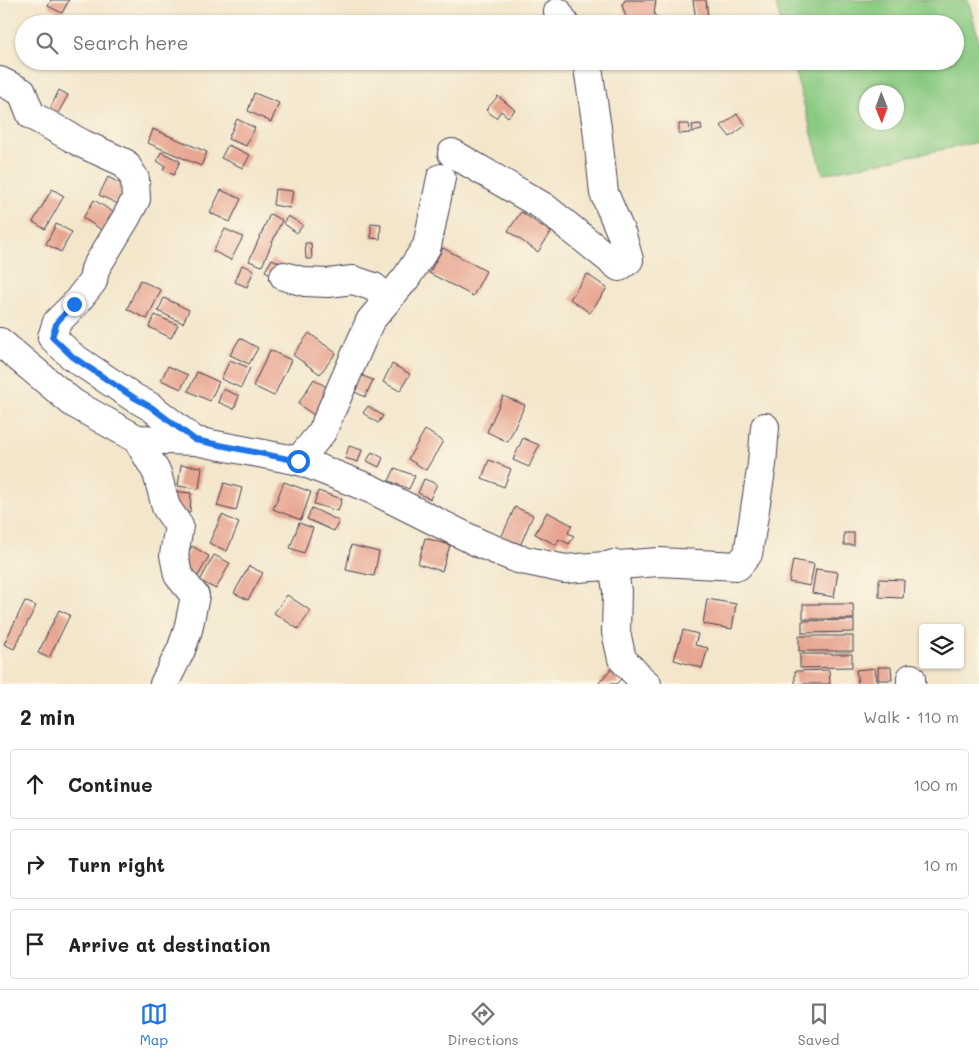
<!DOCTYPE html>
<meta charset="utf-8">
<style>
:root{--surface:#fff;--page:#f2f2f2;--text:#202124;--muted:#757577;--line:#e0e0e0;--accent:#1a73e8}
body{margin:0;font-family:Mali,sans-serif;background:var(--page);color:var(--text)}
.controls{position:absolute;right:15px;bottom:15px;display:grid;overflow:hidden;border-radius:5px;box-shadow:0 1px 4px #0004}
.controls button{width:45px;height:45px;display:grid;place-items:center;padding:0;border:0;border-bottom:1px solid var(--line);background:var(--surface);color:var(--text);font:25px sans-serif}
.compass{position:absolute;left:859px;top:85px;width:45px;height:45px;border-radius:50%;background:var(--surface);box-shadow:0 1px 4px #0004;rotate:179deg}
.stop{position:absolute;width:15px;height:15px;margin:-11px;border:4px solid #1a73e8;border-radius:50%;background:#fff}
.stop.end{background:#1a73e8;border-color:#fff;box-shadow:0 1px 5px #0008}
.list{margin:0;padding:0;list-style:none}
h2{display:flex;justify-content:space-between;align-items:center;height:65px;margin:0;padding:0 20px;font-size:21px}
h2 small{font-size:16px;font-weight:400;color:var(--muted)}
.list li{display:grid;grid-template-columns:32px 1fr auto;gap:15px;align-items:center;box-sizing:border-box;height:70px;margin:0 10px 10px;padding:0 10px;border:1px solid var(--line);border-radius:5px}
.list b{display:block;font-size:19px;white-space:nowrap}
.list em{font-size:16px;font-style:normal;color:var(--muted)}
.icon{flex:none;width:28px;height:28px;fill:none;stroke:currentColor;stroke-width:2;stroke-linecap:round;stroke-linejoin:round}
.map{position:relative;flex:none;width:979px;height:684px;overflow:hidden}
.search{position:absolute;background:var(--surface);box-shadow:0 1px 4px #0004;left:15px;right:15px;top:15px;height:55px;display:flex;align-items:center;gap:12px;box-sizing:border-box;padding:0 18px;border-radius:28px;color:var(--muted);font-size:19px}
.sheet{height:305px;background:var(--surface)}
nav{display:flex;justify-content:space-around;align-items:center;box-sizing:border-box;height:70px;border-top:1px solid var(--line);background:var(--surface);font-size:14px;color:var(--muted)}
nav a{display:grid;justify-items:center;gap:2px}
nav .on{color:var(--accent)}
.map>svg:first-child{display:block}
.green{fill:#8aca82;stroke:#56765e;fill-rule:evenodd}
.building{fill:#e7a691}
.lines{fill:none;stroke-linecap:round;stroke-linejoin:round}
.minor-casing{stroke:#413f51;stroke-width:30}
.minor{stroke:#fff;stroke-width:28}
.route{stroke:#1a73e8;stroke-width:6}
</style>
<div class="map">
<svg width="979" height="684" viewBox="0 0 979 684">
<rect width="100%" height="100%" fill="#fcf5e5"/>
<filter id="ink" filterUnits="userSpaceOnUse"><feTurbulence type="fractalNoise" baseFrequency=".02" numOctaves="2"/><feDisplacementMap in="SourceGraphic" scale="10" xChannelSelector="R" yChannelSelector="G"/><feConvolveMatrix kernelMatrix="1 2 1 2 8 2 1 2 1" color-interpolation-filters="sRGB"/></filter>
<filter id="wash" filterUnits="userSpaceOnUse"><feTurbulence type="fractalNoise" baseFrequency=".0096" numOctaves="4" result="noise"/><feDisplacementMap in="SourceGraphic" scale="20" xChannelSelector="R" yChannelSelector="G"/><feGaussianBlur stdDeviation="1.12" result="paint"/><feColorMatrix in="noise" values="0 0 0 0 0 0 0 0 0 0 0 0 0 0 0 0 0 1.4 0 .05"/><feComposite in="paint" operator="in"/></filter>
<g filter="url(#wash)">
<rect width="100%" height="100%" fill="#f3e6cb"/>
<!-- green -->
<path class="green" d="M775 0H968L979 41V142L823 174 792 61H955V24H781ZM866 92H896V122H866Z"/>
<g id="blocks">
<!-- building -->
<g class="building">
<path d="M51 0H69L62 13 48 6Z"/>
<path d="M625 0H656L654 14 662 24H639L627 20 622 5Z"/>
<path d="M693 0H706L708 17 696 20Z"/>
<path d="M59 90 68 95 57 115 49 111Z"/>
<path d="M254 93 279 103 271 122 248 111Z"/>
<path d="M498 96 515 110 508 117 501 111 496 118 486 110Z"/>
<path d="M737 114 746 125 730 137 721 126Z"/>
<path d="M237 119 255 128 246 146 228 139Z"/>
<path d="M679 124H689L690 133 679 134Z"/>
<path d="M701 124 702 130 693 132 692 125Z"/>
<path d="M153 129 207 152 201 166 148 143Z"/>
<path d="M228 145 250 155 243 168 221 158Z"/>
<path d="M161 152 180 161 174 175 163 170 165 166 157 161Z"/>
<path d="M108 177 127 187 118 204 99 195Z"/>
<path d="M52 189 64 196 45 229 33 222Z"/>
<path d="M275 189 293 191 290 208 273 205Z"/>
<path d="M221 190 241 199 230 222 210 213Z"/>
<path d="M94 200 113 212 102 230 83 218Z"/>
<path d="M521 212 551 232 538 252 508 231Z"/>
<path d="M270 214 282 220 262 266 249 261Z"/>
<path d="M288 216 303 225 297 233 283 223Z"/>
<path d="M371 223 381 224 380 239 371 238Z"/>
<path d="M56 224 72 232 61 252 46 244Z"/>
<path d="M225 229 243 237 231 260 213 251Z"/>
<path d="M305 243H311L312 259H306Z"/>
<path d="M443 248 486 271 473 296 429 273Z"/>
<path d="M272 259 282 264 276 277 265 271Z"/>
<path d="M242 265 254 270 247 287 235 282Z"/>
<path d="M587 274 607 288 590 313 570 299Z"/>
<path d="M140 280 161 290 147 319 127 309Z"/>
<path d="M164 298 189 310 183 323 158 311Z"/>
<path d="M155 315 178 325 171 338 149 327Z"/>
<path d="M309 333 336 353 320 374 293 355Z"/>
<path d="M240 338 258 348 249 364 230 355Z"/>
<path d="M270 350 291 360 274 396 253 386Z"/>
<path d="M230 360 250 368 241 388 221 379Z"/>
<path d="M392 364 410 374 400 391 383 382Z"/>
<path d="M168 366 188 375 181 389 161 380Z"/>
<path d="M197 372 219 382 210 401 188 391Z"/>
<path d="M358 374 373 380 365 397 351 390Z"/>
<path d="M314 379 331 390 314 415 298 404Z"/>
<path d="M223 389 239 396 234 409 218 402Z"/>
<path d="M503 396 525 405 508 442 487 432Z"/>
<path d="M368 406 383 416 378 423 363 413Z"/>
<path d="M425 430 443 441 426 470 408 459Z"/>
<path d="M523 438 539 445 529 467 513 460Z"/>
<path d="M349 446 362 450 358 462 345 458Z"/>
<path d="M372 452 383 458 379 467 367 461Z"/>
<path d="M489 460 511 469 504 487 482 478Z"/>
<path d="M181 465 202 467 199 489 178 486Z"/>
<path d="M395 468 415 476 409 489 389 481Z"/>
<path d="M424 479 437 484 430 499 418 493Z"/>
<path d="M284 482 311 492 301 520 273 509Z"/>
<path d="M224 483 242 488 236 511 217 506Z"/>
<path d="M172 491 191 493 190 512 170 511Z"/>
<path d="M318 491 342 499 338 511 314 504Z"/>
<path d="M515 507 533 515 520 546 501 538Z"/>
<path d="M312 508 339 521 334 531 307 519Z"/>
<path d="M547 512 572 525 568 533 574 536 569 544 559 539 556 545 535 534Z"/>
<path d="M222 515 239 523 227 551 209 543Z"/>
<path d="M299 523 313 528 304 553 290 548Z"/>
<rect x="844" y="533" width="10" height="12"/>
<path d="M425 538 450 545 442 571 418 564Z"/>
<path d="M351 545 379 552 374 576 346 570Z"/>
<path d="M192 546 209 556 198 576 181 566Z"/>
<path d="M214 555 230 563 216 589 200 581Z"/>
<path d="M793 560 814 564 810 586 789 582Z"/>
<path d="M249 566 263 573 248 600 234 593Z"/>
<path d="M816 569 838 572 834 597 812 593Z"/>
<path d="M879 579 904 580 903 598 879 597Z"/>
<path d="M287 595 311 611 298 629 274 613Z"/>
<path d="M707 599 736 604 732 629 703 624Z"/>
<path d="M25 601 36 606 14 649 4 644Z"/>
<path d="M803 604H853L854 619H803Z"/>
<path d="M59 610 70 615 49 658 38 653Z"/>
<path d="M854 620V632L802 633V621Z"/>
<path d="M683 630 698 634 695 645 708 648 702 668 674 660Z"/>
<rect x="799" y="636" width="54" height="15"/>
<path d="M800 654H852V667L800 668Z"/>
<path d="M878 667H891L892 680H878Z"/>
<path d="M875 668 877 684H858L856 670Z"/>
<path d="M611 669 622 678 616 684H598Z"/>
<path d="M829 670 830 684H795V671Z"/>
</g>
</g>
</g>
<g filter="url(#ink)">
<use href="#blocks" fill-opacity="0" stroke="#413f51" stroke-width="1"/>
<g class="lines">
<defs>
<g id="minor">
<path d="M558 12 565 24"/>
<path d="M0 81 22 92 31 115 83 144 125 163 135 179 136 199 126 218 95 269 93 281 75 304 57 322 52 337 73 357 133 397 151 407 195 441"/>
<path d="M452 153 544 207 619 267 629 260 622 235 604 193 597 128 587 61"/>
<path d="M284 276 305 282 328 283 353 280 374 287 387 300"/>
<path d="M0 342 73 403 137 439 195 441 300 461 371 489 481 544 518 559 565 569 659 562 738 566 748 554 762 464 765 427"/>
<path d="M137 439 157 473 166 507 179 526 174 555 178 575 195 596 188 630 181 650 164 684"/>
<path d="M298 461 322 432 370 321 406 278 427 246 441 178"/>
<path d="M613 564 617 591 616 632 622 659 643 681 647 684"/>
<path d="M911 684V678"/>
</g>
</defs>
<!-- minor casing -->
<use href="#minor" class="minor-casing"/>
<!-- minor -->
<use href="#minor" class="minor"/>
</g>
</g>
<g class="lines" filter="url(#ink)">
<!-- route -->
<path class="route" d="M74 304 57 322 52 337 73 357 133 397 151 407 195 440 298 461"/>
</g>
</svg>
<div class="controls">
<button><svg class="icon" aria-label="layers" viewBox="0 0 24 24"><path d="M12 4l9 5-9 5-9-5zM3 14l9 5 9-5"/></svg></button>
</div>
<svg class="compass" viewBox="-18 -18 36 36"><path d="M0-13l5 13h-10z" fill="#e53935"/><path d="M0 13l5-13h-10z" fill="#757577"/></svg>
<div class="stop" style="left:298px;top:461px"></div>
<div class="stop end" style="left:74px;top:304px"></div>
<div class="search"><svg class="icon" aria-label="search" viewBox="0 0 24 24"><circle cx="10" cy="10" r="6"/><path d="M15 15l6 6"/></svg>Search here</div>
</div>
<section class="sheet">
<h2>2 min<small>Walk · 110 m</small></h2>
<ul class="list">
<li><svg class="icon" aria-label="ahead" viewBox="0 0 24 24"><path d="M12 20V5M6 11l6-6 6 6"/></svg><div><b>Continue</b></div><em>100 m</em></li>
<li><svg class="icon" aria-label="right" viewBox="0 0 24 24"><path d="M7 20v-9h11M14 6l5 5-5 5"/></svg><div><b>Turn right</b></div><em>10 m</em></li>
<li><svg class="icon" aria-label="arrive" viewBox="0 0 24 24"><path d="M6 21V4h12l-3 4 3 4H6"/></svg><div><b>Arrive at destination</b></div></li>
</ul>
</section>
<nav>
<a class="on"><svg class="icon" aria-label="map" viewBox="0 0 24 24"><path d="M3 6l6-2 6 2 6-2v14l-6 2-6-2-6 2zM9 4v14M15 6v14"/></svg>Map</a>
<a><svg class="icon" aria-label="directions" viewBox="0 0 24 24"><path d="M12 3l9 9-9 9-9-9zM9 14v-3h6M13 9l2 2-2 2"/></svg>Directions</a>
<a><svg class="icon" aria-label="saved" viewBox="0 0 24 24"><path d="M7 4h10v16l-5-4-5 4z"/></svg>Saved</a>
</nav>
